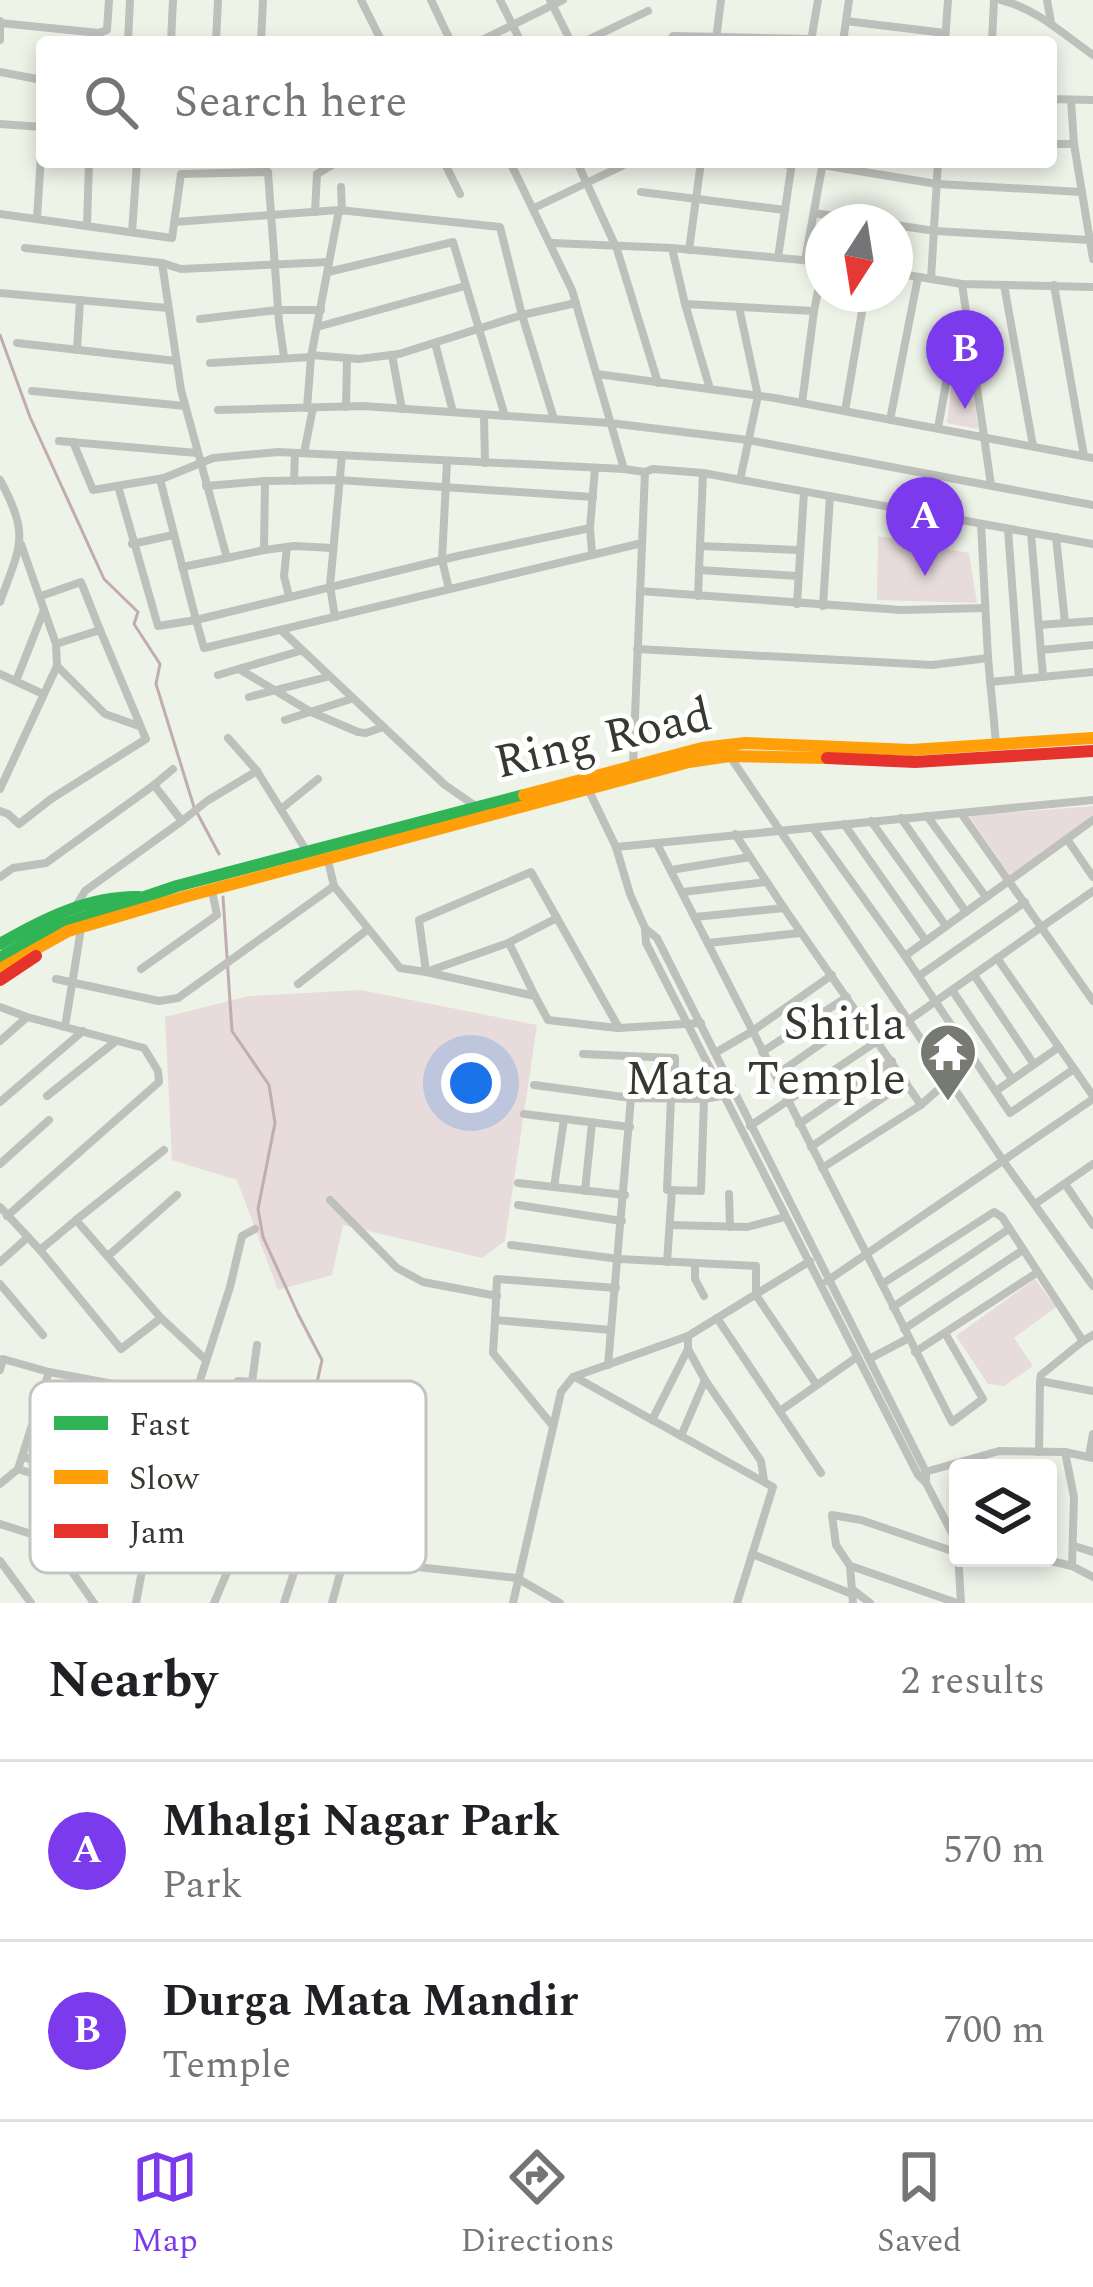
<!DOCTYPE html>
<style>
:root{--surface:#fff;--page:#f6f6f6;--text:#202124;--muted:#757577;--line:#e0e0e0;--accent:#7c3aed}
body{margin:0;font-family:Spectral,serif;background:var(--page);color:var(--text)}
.controls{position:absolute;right:36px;bottom:36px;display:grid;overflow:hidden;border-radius:12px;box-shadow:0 6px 18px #0003}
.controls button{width:108px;height:108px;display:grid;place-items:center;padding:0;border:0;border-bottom:3px solid var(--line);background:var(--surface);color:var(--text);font:60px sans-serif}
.compass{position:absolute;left:805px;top:204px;width:108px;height:108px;border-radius:50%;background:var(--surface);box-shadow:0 6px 18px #0003;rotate:192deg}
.you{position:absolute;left:471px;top:1083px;width:42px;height:42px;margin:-30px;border:9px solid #fff;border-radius:50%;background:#1a73e8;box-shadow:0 0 0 18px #1a73e833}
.badge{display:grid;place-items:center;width:78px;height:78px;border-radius:50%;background:var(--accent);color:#fff;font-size:39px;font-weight:700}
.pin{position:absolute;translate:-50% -99px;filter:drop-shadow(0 3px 6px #0008)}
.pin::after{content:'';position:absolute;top:63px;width:42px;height:36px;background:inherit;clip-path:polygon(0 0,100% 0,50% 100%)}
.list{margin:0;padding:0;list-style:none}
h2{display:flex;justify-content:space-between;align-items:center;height:156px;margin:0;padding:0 48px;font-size:51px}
h2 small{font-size:39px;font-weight:400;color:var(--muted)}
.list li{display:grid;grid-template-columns:78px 1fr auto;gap:36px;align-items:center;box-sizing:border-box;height:180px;padding:0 48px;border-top:3px solid var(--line)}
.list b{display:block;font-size:45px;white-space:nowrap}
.list p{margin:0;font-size:39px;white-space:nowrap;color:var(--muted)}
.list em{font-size:39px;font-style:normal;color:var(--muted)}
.icon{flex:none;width:66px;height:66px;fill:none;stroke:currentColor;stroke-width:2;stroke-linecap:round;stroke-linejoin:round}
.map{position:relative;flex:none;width:1093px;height:1603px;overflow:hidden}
.search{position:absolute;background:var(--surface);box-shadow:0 6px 18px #0003;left:36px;right:36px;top:36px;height:132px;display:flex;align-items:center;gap:30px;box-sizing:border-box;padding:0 42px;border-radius:12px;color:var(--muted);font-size:45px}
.sheet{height:516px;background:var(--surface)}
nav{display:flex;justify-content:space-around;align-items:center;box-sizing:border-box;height:168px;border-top:3px solid var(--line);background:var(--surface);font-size:33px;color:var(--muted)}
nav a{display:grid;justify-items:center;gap:6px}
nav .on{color:var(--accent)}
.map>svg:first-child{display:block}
.green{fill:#e7dbdb}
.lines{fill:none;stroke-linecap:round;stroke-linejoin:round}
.stream{stroke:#c1acb1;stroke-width:3}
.street{stroke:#bec0bc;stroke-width:8}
.fast{stroke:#30b455;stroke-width:12}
.slow{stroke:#ff9f0a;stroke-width:12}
.jam{stroke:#e5322d;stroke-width:12}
.labels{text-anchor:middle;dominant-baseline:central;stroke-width:10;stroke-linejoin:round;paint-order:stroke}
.street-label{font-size:48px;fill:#363931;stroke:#fff}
.poi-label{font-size:48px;fill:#363931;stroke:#fff;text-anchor:end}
.key{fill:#fff;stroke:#c3c4c1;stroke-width:3}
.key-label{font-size:33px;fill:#363931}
</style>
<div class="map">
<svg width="1093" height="1603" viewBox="0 0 1093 1603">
<rect width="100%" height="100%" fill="#eef3e8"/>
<!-- green -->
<g class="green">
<path d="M959 324 965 325 978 429 947 423Z"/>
<path d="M878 536 969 553 977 603 877 600Z"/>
<path d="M1093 806V817L1010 875 969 816Z"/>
<path d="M361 990 537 1025 505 1241 482 1258 343 1225 332 1275 278 1290 237 1180 172 1160 165 1017 249 996Z"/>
<path d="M1035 1279 1056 1307 1014 1338 1033 1366 1004 1386 988 1384 956 1336Z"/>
</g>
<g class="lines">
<!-- stream -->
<g class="stream">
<path d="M0 335 30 417 104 579 138 612 134 624 160 664 156 684 194 807 219 854"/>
<path d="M223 897 232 1031 269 1085 275 1123 258 1209 263 1237 298 1314 322 1360 314 1396"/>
</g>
<!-- street -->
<g class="street">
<path d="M361 0 382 42"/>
<path d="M431 0 451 42"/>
<path d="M500 0 521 42"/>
<path d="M550 0 571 42"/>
<path d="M1001 0C1037 9 1063 34 1093 55"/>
<path d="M1047 0 1051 22"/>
<path d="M0 21V40"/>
<path d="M846 21 945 33"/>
<path d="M0 23 99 33 107 30 109 0"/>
<path d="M716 40 721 0"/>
<path d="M811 41 818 0"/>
<path d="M128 42 130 0"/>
<path d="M171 42 173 0"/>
<path d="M216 42 218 0"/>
<path d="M261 42 263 0"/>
<path d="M478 42 563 0"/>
<path d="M583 42 648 11"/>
<path d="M669 42 673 36 811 39"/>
<path d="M843 42 849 0"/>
<path d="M945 42 948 0"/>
<path d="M992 42 994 0"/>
<path d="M0 72 42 80"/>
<path d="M1051 99 1093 100"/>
<path d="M1071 100 1074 144 1093 259"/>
<path d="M0 124 42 127"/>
<path d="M1051 144H1073"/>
<path d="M444 162 460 194"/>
<path d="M510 162 572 290 624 469 645 472"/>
<path d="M577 162 615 245"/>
<path d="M767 162 791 165"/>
<path d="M822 165 937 184 1082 192"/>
<path d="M341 187 342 211"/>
<path d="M641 192 785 210"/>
<path d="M534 208 622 166 623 162"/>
<path d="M315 212 317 174 337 162"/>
<path d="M814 213 873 222"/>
<path d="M0 214 172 238 181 174 268 172 279 322 284 357"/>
<path d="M37 218 42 140"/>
<path d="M175 222 339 210"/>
<path d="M87 225 89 162"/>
<path d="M895 225 935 231 1090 240"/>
<path d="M132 232 137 162"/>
<path d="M552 243 672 248 685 304"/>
<path d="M616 246 658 383"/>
<path d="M25 248 162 263 181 269 329 262"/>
<path d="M672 248 823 262"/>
<path d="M689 250 701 162"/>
<path d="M778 258 792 162"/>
<path d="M805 260 823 162"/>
<path d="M162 263 181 390 227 558 182 567"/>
<path d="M328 272 453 242 505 416"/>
<path d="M895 273 962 284 1093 287"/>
<path d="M931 279 938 162"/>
<path d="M962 284 991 485"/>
<path d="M1004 285 1033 446"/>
<path d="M1054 285 1084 456"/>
<path d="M0 293 168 308"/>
<path d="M739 307 758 396 740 480"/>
<path d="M814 311 823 266"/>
<path d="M200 319 278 310H321"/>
<path d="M317 327 465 286"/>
<path d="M17 343 176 361"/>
<path d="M435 343 453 412"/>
<path d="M77 350 80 300"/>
<path d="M311 355 359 359 399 354 522 315 576 303"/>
<path d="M392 355 402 409"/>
<path d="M210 363 311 357"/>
<path d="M597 374 775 398 1093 458"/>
<path d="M710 389 685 304 814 311 802 403"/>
<path d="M32 391 185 406"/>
<path d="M346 407 347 358"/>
<path d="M307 408 311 357 339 210 500 227 522 315 554 419"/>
<path d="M218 410 363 406 610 423 748 440 1093 505"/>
<path d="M845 411 865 294"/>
<path d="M484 415 485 463"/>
<path d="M890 420 918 277"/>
<path d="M938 428 958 316 965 314"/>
<path d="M59 441 197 453"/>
<path d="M73 442 93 490 164 478 213 458 278 452 624 469"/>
<path d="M304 453 313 408"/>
<path d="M447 461 442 560 449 589"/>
<path d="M160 479 196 620 458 556 590 528 595 468"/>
<path d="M0 480C31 536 20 546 0 602"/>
<path d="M294 481 295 453"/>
<path d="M118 486 158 626 196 620 204 648 642 543"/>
<path d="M206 486 265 481"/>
<path d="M981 524 988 658 996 743"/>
<path d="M590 528 592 553"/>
<path d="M1008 529 1019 679"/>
<path d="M1031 533 1043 677"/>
<path d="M1056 537 1065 623"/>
<path d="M21 544 56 644"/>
<path d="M132 544 173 535"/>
<path d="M700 546 799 550"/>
<path d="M287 547 284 576 289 596"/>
<path d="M264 550 294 546 333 548"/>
<path d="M227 558 264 550 265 481 339 480 593 497"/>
<path d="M699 570 797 576"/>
<path d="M640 591 901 610 985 608"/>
<path d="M41 596 81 582 100 630"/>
<path d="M698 596 703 473"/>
<path d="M797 604 804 492"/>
<path d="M823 606 830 496"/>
<path d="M335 617 330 586 342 455"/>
<path d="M1039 625 1093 621"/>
<path d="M281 630 445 785 474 805"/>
<path d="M637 649 932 665 988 658"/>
<path d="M1041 650 1093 645"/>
<path d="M57 666 105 714 139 726"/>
<path d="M239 669 311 712 358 732 366 733 383 727"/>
<path d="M0 674 43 694"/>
<path d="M218 675 300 651"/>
<path d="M16 681 44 610"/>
<path d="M990 682 1093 672"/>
<path d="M249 697 327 677"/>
<path d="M285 720 351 699"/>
<path d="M228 738 257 771"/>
<path d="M731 758 1004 1162 1093 1286"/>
<path d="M633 765 645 472 653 469 703 473 1093 544"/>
<path d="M154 785 173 769"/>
<path d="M0 789 57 666 56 644 100 630 146 739 51 799 19 824 8 814 0 811"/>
<path d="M589 791 616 847 630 894 645 928 646 943 918 1475 926 1483 954 1537 958 1538"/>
<path d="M281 809 318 779"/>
<path d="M961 813 1093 1001"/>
<path d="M927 816 986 897"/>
<path d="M901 818 966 912"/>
<path d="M182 821 207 801 257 771 306 850"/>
<path d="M871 821 946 926"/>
<path d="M844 824 926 941"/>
<path d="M813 828 905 956 1010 1113 1074 1069"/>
<path d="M1067 839 1093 877"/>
<path d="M657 844 882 1284 994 1212 1002 1217 1083 1341 1093 1335"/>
<path d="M616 847 1093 800"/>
<path d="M671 870 750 857"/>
<path d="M0 877 13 868 46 863 154 785 182 821 85 891 74 909"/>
<path d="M334 886 400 968 426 972 508 943 557 918 619 1028 701 1023"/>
<path d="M683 892 766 882"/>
<path d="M784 908 921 1105 822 1168"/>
<path d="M695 917 784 908 735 834"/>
<path d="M557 918 531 872 419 920 426 972 535 996 548 1020 617 1028"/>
<path d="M646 929 657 938 926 1472V1481"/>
<path d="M509 943 534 994"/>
<path d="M708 943 800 933"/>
<path d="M905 956 1093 820"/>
<path d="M997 958 1093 1096"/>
<path d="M141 969 217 915 212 891"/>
<path d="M974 975 1033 1063"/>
<path d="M919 976 1025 902"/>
<path d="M56 979 159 1001 178 998 334 886 328 861"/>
<path d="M298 984 367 930"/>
<path d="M952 990 1012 1079"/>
<path d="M0 1007 27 1017 144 1048 158 1071 159 1082 7 1216"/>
<path d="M65 1027 80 935"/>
<path d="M0 1041 26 1018"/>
<path d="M762 1052 847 997"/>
<path d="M715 1053 751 1032 832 975"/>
<path d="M583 1054 675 1058V1098"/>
<path d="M776 1075 861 1016"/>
<path d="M534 1085 631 1098"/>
<path d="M996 1091 1059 1047"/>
<path d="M47 1096 116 1041"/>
<path d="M671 1098 667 1190 701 1191 704 1099"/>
<path d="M0 1102 83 1031"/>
<path d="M921 1105 949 1080"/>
<path d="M524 1114 630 1127"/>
<path d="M799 1124 892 1061"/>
<path d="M750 1126 909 1020 1093 891"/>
<path d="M811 1147 906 1082"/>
<path d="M0 1164 49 1120"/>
<path d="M518 1183 625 1195"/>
<path d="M1065 1184 1093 1225"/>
<path d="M554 1187 564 1119"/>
<path d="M585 1191 592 1123"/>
<path d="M729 1194 730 1227"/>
<path d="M330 1200 397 1268 423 1282 497 1296"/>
<path d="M1035 1204 1093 1164"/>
<path d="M518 1205 622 1221"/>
<path d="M0 1207 28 1237"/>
<path d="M76 1220 164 1150"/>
<path d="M670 1225 747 1227 785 1217"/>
<path d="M511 1245 619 1259 756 1266V1295L816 1384"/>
<path d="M40 1250 121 1349 161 1318"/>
<path d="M108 1256 177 1195"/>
<path d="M0 1262 28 1237 40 1250 76 1220 161 1318 206 1360"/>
<path d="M667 1262 672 1190"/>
<path d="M695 1264V1279L704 1296"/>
<path d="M827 1281 1093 1099"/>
<path d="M0 1284 43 1335"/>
<path d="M882 1284 952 1422 983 1399 945 1333"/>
<path d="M893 1307 1009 1229"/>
<path d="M717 1318 821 1473"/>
<path d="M495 1320 493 1353 553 1426"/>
<path d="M904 1329 1023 1250"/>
<path d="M611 1330 495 1320 497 1279 616 1288"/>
<path d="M688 1336V1349L705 1380 761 1461 764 1481"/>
<path d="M1083 1341 1041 1375 1040 1381 1093 1391"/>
<path d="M915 1352 1038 1272"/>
<path d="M869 1359 909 1338"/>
<path d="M608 1365 631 1098 704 1099 727 1095"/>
<path d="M0 1370 3 1359 49 1372 194 1399 168 1527"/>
<path d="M575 1377 773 1487 737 1603"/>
<path d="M194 1399 230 1287 242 1236 255 1229"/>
<path d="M780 1411 857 1357"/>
<path d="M35 1415 134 1441"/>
<path d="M652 1420 688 1349"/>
<path d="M681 1436 705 1380"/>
<path d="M1039 1452 1040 1382"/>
<path d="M1089 1456 1093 1434"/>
<path d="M22 1457 131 1484"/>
<path d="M18 1469 49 1372"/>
<path d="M925 1472 999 1451 1065 1452"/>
<path d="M0 1484 18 1469 144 1509 180 1534 204 1540 300 1554 517 1578 560 1603"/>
<path d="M0 1524 66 1545 63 1559 94 1603"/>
<path d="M204 1540 212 1511 209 1491 234 1394 238 1381 252 1382 257 1345"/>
<path d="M66 1545 142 1571 136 1603"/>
<path d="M1074 1546 1093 1552"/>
<path d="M87 1552 126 1516 140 1390"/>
<path d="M958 1553 961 1603"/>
<path d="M752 1554 852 1594"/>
<path d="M1038 1558 1072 1566 1093 1577"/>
<path d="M0 1561 31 1603"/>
<path d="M851 1566 957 1603"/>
<path d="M1072 1566 1074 1497 1065 1452 1093 1458"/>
<path d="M142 1571 180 1534"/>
<path d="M853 1590 870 1603"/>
<path d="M214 1603 266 1481 293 1396"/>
<path d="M284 1603 300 1554"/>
<path d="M332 1603 344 1559"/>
<path d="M513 1603 561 1392 573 1377 688 1336 810 1261"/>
<path d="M853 1603 850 1566 836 1545 832 1515 861 1520 958 1553 954 1537"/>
</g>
<!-- fast -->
<g class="fast">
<path d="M0 944C43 919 89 896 139 897"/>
<path d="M0 958 47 930 177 886 524 795"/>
</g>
<!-- slow -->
<g class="slow">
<path d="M524 795 702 748 745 743 911 750 1093 738"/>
<path d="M0 969 68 931 184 897 689 762 730 756 827 758"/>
</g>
<!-- jam -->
<g class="jam">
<path d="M827 758 915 762 1093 751"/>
<path d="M0 980 36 956"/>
</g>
</g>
<!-- icons -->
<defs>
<symbol id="temple-pin" viewBox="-11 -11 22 30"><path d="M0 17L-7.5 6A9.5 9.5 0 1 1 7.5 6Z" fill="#767a71" stroke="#fff"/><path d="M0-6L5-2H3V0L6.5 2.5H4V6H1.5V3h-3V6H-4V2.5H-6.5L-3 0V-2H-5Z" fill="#fff"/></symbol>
</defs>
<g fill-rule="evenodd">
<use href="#temple-pin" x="915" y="1019" width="66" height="90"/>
</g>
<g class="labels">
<!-- street labels -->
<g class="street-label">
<text transform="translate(603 739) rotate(-13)">Ring Road</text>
</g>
<!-- poi labels -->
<g class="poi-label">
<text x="906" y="1024">Shitla<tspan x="906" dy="55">Mata Temple</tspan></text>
</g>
</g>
<!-- legend -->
<rect x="30" y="1381" width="396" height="192" rx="18" class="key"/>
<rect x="54" y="1416" width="54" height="14" fill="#30b455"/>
<rect x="54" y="1470" width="54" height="14" fill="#ff9f0a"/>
<rect x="54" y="1524" width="54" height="14" fill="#e5322d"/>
<g class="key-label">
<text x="129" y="1435">Fast</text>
<text x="129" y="1489">Slow</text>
<text x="129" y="1543">Jam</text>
</g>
</svg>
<div class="controls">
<button><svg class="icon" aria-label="layers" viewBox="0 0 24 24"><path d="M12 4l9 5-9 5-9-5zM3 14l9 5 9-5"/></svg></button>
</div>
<svg class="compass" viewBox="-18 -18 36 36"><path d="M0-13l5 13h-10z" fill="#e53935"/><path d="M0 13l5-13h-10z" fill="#757577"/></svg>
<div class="you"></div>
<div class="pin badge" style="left:925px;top:576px">A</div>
<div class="pin badge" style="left:965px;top:409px">B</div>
<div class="search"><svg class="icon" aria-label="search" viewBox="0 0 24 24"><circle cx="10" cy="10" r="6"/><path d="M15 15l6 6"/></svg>Search here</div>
</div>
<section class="sheet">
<h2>Nearby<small>2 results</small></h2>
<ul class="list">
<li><span class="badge">A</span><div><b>Mhalgi Nagar Park</b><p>Park</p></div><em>570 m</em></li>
<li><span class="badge">B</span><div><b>Durga Mata Mandir</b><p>Temple</p></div><em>700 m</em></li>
</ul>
</section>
<nav>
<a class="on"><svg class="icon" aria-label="map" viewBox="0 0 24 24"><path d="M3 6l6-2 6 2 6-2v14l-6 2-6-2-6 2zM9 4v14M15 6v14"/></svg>Map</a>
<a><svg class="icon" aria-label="directions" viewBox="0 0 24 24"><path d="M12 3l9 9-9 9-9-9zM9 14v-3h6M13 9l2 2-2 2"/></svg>Directions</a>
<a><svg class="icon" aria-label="saved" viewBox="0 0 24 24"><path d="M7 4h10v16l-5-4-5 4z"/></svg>Saved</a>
</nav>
